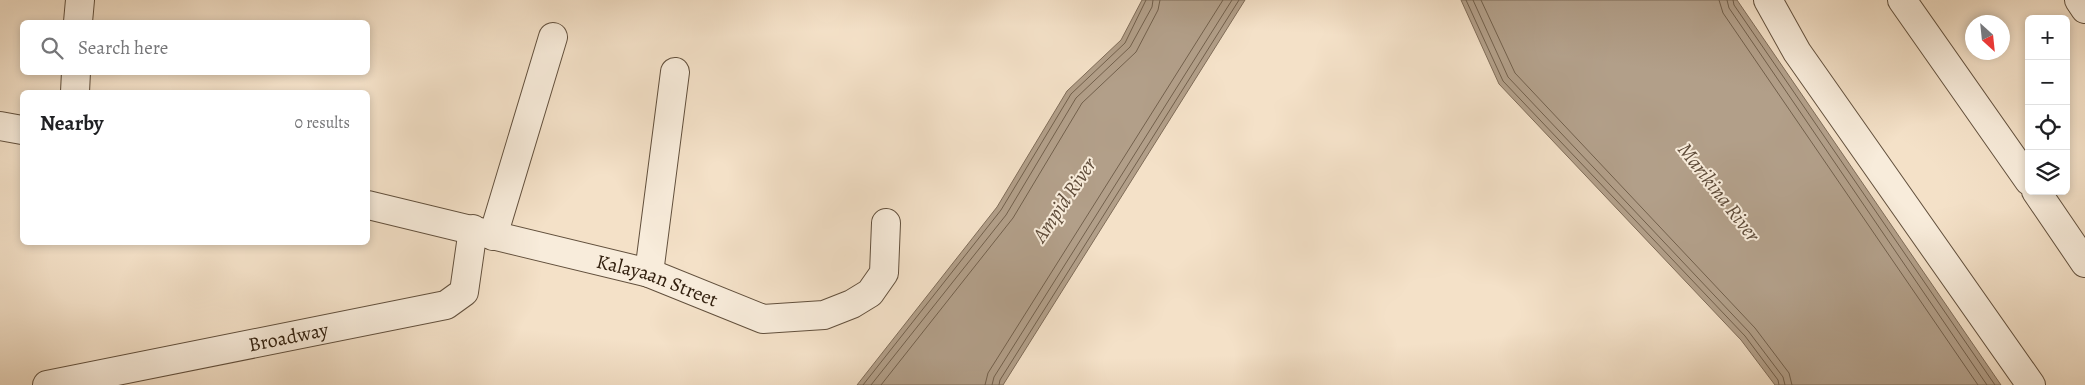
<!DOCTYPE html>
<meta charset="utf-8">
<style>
:root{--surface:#fff;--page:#f6f6f6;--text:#202124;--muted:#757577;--line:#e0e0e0}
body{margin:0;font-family:Alegreya,serif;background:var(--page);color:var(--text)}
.controls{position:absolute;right:15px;top:15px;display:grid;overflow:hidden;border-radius:8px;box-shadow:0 2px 8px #0003}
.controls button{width:45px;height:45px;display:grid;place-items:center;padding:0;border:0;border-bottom:1px solid var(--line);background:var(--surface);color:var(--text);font:25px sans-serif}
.compass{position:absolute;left:1965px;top:15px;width:45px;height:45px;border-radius:50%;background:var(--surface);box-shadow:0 2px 8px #0003;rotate:153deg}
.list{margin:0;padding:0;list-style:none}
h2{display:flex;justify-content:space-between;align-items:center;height:65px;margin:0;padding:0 20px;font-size:21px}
h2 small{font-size:16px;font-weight:400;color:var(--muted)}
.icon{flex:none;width:28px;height:28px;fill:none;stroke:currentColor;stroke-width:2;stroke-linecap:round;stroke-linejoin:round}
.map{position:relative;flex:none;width:2085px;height:385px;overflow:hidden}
.search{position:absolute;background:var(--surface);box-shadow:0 2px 8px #0003;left:20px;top:20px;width:350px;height:55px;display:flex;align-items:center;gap:12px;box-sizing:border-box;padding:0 18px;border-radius:8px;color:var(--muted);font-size:19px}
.panel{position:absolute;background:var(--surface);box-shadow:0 2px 8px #0003;left:20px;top:90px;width:350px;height:155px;border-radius:8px}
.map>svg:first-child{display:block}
.water{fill:#b29f89;stroke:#7f6c58}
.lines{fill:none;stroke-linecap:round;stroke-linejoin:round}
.shore{stroke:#72604c;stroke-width:1}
.minor-casing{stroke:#62503d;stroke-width:30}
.minor{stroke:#f8ecdb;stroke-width:28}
.labels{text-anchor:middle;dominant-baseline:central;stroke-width:4;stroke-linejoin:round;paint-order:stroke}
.street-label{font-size:20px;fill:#32200f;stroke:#f8ecdb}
.water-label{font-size:21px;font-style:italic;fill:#5f4c3a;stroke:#f8ecdb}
</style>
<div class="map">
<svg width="2085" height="385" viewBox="0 0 2085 385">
<rect width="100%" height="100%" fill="#f4e1c8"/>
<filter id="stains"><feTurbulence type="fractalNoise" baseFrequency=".004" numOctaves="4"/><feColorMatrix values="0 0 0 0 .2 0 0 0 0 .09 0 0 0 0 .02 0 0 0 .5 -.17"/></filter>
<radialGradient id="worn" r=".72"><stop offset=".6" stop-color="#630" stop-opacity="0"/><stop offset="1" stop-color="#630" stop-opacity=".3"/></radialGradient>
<!-- water -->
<g class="water">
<path d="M1142 0H1245L1003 385H857L997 207 1067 91 1121 40Z"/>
<path d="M1461 0H1737L2001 385H1775L1741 340 1499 84Z"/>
</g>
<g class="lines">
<!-- shore -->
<g class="shore">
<path d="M1466 0 1503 81 1745 336 1778 380 1779 385"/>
<path d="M1473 0 1508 77 1749 332 1783 377 1785 385"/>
<path d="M1481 0 1515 73 1755 328 1789 373 1792 385"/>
<path d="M1719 0 1723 13 1978 385"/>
<path d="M1727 0 1729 8 1987 385"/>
<path d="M1733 0 1734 5 1995 385"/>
<path d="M863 385 1001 210 1071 94 1125 43 1146 0"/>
<path d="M871 385 1006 215 1076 98 1130 47 1152 7 1153 0"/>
<path d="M881 385 1013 218 1082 103 1136 52 1158 10 1160 0"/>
<path d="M985 385 988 373 1223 0"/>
<path d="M992 385 994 377 1232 0"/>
<path d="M999 385 1000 380 1239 0"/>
</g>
<defs>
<g id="minor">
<path d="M1768 0 1797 52 2031 385"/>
<path d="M1902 0 2029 181"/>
<path d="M2079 0 2085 9"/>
<path d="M78 22 80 0"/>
<path d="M75 92 76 72"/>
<path d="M0 126 22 130"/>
<path d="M2036 191 2085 263"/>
<path id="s1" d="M368 205 649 273 763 319 824 315 852 304 870 293 884 273 886 223"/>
<path d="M493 236 553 37"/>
<path d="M649 273 675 72"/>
<path id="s2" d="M47 385 446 305 464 292 473 229"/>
</g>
</defs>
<!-- minor casing -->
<use href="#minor" class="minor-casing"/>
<!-- minor -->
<use href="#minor" class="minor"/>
</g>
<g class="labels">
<!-- street labels -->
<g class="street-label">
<text stroke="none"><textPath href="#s1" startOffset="299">Kalayaan Street</textPath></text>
<text stroke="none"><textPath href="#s2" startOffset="246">Broadway</textPath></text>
</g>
<!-- water labels -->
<g class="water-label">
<text transform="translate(1719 192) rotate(52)">Marikina River</text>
<text transform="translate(1064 200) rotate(-56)">Ampid River</text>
</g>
</g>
<rect width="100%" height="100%" filter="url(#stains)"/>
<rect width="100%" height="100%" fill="url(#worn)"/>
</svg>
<div class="controls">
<button>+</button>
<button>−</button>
<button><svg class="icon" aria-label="locate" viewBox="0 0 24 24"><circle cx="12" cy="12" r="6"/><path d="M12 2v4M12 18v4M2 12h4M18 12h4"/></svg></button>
<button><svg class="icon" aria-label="layers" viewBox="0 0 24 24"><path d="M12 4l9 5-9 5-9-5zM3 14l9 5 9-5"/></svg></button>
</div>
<svg class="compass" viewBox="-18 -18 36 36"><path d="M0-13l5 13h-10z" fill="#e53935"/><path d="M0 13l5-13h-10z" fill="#757577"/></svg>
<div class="search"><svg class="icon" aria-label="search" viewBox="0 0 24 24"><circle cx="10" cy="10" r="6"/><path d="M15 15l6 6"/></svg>Search here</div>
<section class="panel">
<h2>Nearby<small>0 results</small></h2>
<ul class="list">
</ul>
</section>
</div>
